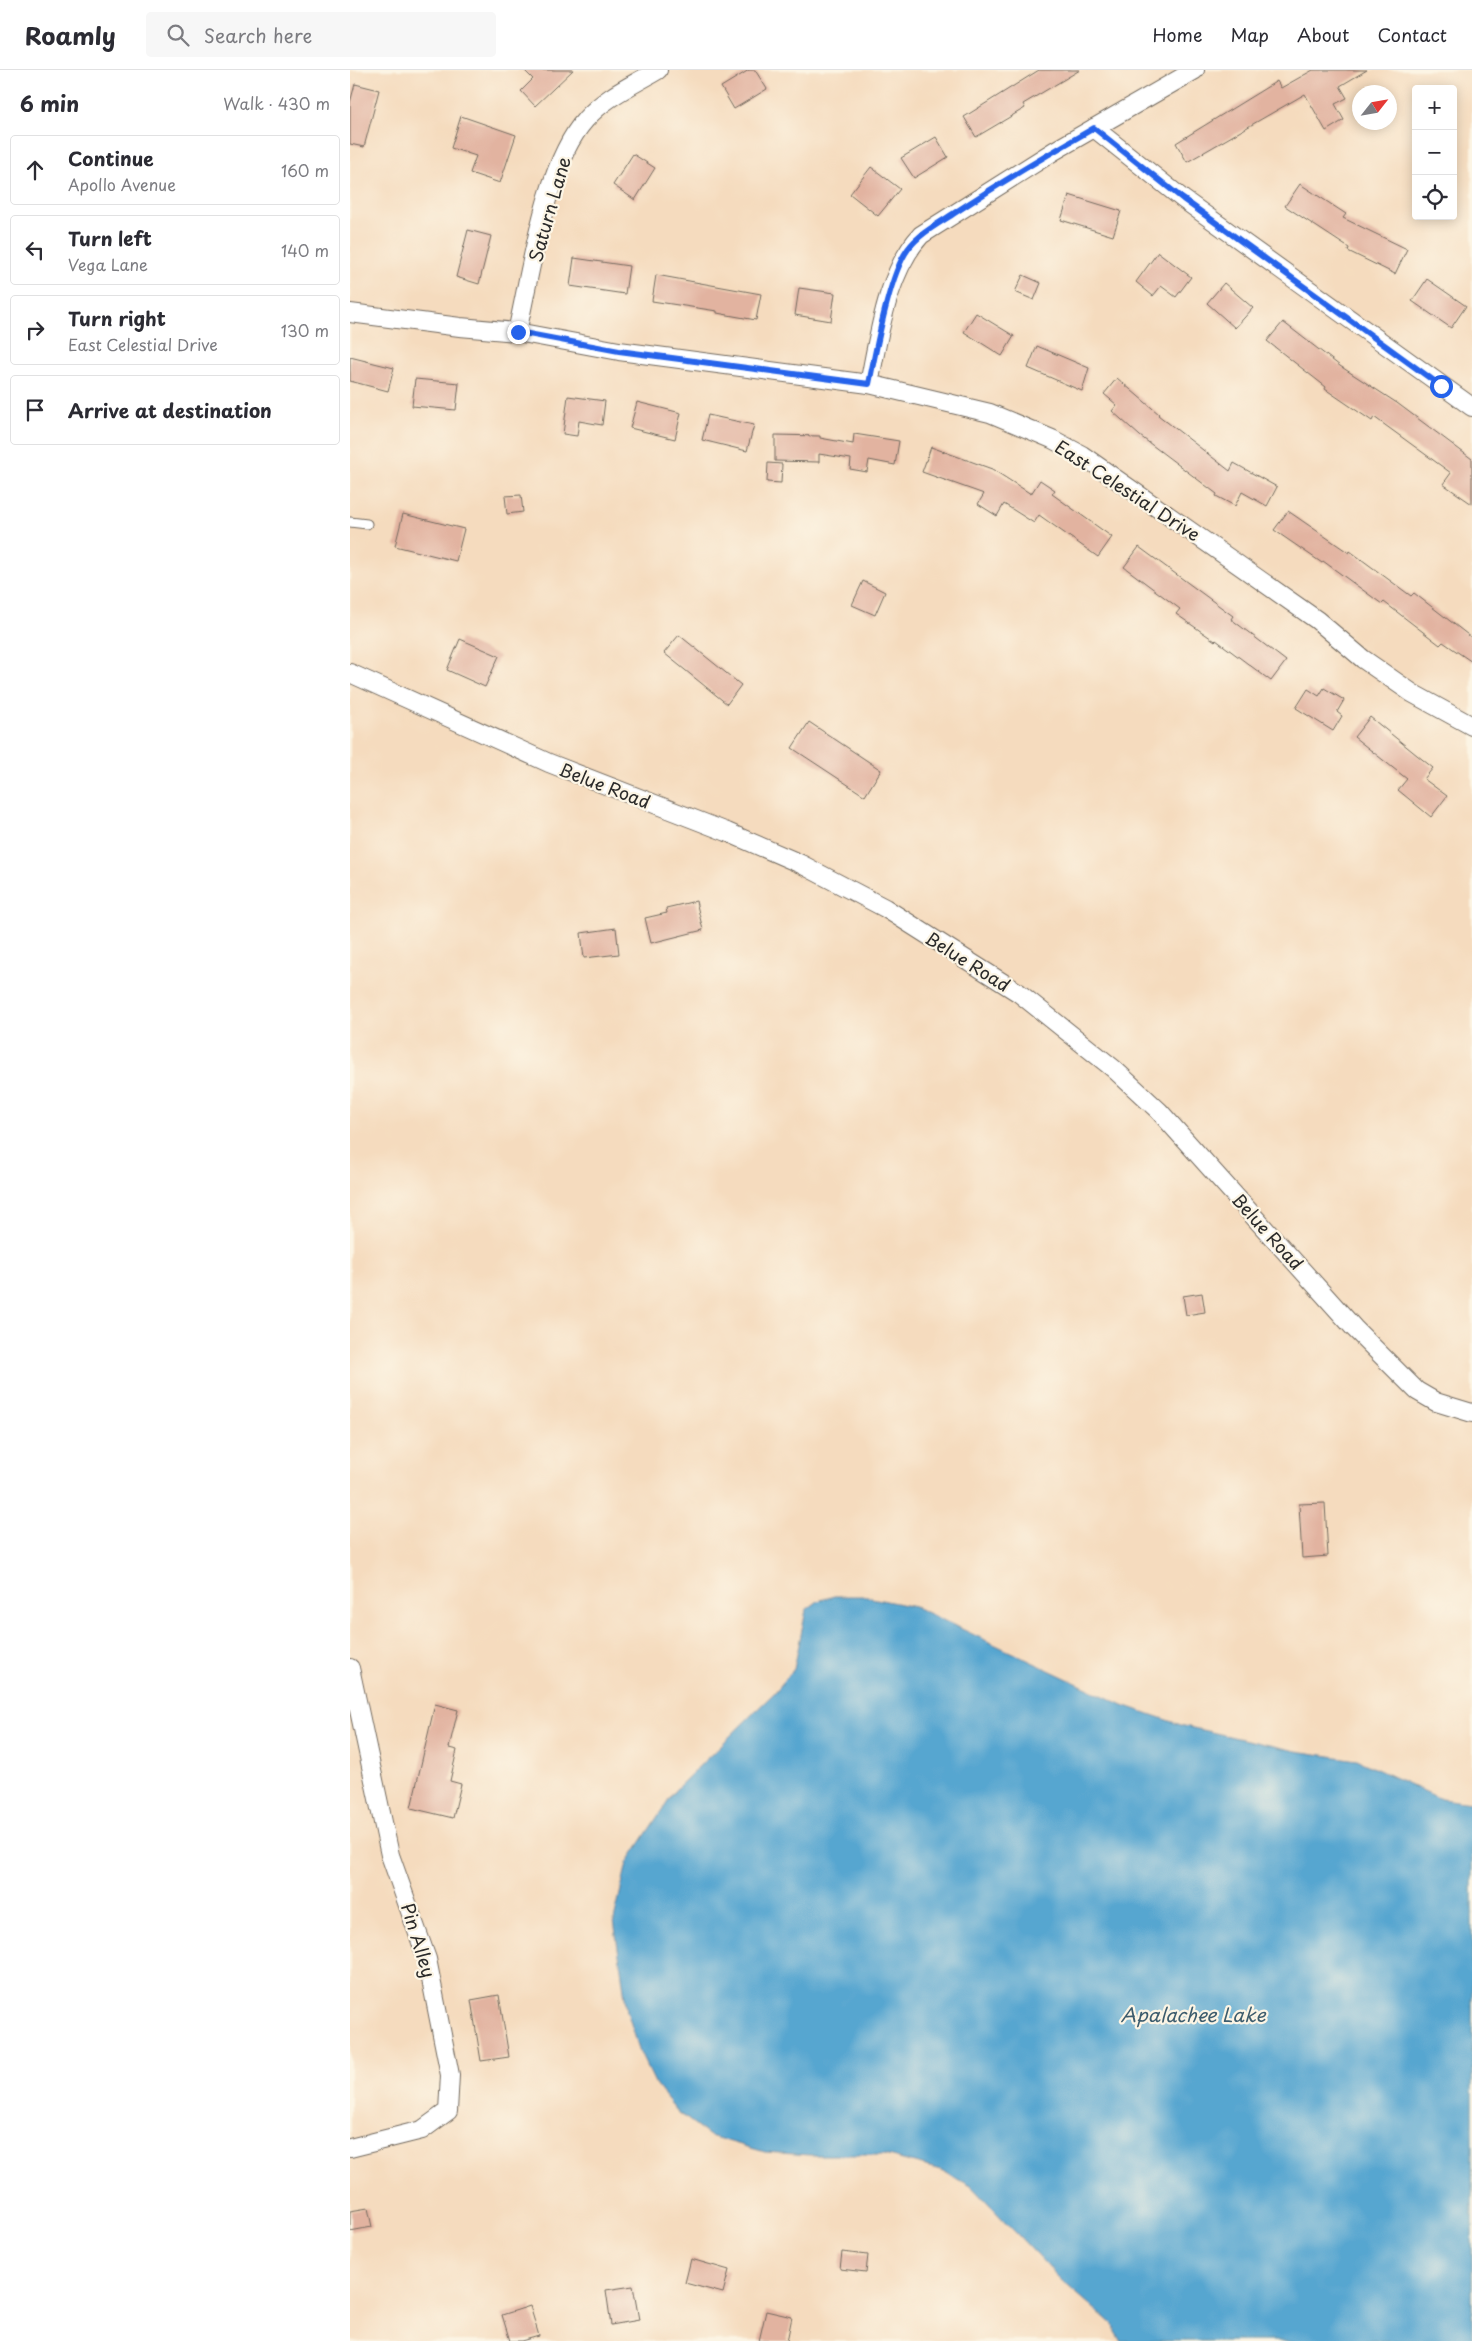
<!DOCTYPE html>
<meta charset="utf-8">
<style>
:root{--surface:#fff;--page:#f7f7f7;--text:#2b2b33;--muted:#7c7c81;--line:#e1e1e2}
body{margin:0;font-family:"Playpen Sans",sans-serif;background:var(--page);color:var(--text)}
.controls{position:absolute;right:15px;top:15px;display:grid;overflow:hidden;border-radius:5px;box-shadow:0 2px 12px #0003}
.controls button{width:45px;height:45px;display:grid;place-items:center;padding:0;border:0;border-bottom:1px solid var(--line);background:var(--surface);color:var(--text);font:25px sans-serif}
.compass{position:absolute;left:1002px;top:15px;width:45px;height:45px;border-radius:50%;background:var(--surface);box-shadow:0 2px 12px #0003;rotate:59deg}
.stop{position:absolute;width:15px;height:15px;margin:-11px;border:4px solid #2563eb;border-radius:50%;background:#fff}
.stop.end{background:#2563eb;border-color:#fff;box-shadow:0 1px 5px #0008}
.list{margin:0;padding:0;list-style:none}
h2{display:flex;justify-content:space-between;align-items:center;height:65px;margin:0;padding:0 20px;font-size:21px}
h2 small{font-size:16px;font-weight:400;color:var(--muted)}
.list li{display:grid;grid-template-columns:32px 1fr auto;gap:15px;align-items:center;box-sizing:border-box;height:70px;margin:0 10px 10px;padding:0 10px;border:1px solid var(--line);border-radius:5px}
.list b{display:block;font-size:19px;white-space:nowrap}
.list p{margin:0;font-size:16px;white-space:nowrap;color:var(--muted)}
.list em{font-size:16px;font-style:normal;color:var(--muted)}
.icon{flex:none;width:28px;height:28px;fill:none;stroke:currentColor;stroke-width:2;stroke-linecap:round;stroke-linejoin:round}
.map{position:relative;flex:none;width:1122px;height:2271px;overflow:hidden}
header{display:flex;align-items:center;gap:30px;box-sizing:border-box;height:70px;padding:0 25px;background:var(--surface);border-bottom:1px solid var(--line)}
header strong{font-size:24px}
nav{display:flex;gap:28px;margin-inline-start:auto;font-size:18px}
.search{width:350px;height:45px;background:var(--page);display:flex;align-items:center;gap:12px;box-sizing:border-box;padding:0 18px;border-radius:5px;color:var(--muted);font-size:19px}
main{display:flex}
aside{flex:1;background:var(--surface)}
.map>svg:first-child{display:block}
.water{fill:#56a6d0;stroke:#40687e}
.building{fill:#e2b3a0}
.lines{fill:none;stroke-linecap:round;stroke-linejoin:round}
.lane-casing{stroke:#72695e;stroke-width:11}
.street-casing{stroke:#72695e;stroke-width:20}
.lane{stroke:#fff;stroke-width:9}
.street{stroke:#fff;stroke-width:18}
.route{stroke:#2563eb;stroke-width:6}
.labels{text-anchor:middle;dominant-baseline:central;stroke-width:4.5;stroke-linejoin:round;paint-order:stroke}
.street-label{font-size:18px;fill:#2b2b2b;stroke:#fcf5e5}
.water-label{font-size:19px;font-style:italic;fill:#3c5c6d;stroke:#fcf5e5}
</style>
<header>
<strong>Roamly</strong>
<div class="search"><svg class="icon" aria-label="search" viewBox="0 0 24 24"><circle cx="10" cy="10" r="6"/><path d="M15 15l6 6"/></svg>Search here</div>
<nav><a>Home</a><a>Map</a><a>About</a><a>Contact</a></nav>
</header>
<main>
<aside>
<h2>6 min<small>Walk · 430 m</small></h2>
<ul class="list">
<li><svg class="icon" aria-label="ahead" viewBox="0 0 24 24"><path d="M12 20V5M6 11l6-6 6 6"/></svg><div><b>Continue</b><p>Apollo Avenue</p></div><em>160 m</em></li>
<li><svg class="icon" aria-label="left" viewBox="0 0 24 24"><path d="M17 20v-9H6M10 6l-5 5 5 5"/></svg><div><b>Turn left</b><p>Vega Lane</p></div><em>140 m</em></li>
<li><svg class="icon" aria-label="right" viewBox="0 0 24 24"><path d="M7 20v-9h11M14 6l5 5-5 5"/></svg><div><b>Turn right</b><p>East Celestial Drive</p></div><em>130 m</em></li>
<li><svg class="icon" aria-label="arrive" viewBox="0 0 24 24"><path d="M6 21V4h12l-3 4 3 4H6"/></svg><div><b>Arrive at destination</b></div></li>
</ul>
</aside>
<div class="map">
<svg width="1122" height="2271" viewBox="0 0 1122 2271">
<rect width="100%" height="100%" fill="#fcf5e5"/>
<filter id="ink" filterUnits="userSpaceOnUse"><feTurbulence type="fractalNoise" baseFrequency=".02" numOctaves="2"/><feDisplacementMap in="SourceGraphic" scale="10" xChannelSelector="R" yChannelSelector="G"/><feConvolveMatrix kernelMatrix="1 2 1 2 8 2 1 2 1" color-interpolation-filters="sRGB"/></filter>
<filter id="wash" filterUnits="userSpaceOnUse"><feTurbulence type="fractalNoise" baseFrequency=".0096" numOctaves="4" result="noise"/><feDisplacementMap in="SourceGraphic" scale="20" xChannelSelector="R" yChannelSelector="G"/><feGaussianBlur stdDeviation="1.12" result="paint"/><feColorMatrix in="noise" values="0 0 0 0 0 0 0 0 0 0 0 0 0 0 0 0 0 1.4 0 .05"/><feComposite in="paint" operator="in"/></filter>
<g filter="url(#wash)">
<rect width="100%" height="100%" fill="#f5dbbe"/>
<!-- water -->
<path class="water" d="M484 1526H512L565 1537 773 1635 834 1656 946 1681 1007 1690 1091 1729 1122 1733V2271H772L762 2254 710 2209 622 2117 591 2100 534 2085H460L415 2082 360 2066 328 2042 306 2015 290 1982 277 1941 264 1850 277 1793 325 1720 425 1622 444 1599 456 1540 468 1531Z"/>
<g id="blocks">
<!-- building -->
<g class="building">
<path d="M174 0H223L185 36 171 21 183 9Z"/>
<path d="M399 0H405L417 19 384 39 371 17Z"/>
<path d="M689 0H730L673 34 675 38 626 67 614 47Z"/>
<path d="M963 0H1017L990 16 997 28 985 34 994 50 976 61 955 24 837 92 826 73 927 11 931 18Z"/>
<path d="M5 14 29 20 14 77 0 74V33Z"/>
<path d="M111 46 166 65 150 113 120 103 126 86 101 78Z"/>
<path d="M586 67 598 87 564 108 551 88Z"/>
<path d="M283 84 305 98 285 130 263 115Z"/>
<path d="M521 97 550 119 528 146 500 124Z"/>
<path d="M950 114 996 144 993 148 1057 179 1045 204 998 181 999 178 935 136Z"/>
<path d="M719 125 771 141 763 166 711 150Z"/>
<path d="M118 160 141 166 129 214 106 207Z"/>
<path d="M808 182 841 207 826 227 811 216 803 226 786 212Z"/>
<path d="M224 188 279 196 275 224 220 216Z"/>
<path d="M306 205 411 224 406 250 378 245 367 243V241L302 231Z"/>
<path d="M673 205 691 213 684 230 665 222Z"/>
<path d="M1077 209 1116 236 1101 258 1062 231Z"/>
<path d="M874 213 903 238 885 258 857 233Z"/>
<path d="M449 218 485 223 481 251 445 245Z"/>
<path d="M626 243 664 266 652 286 614 262Z"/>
<path d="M933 252 990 296 1047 333 1122 389V434L1093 414 1101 403 1024 347 1022 351 975 319 976 317 917 271Z"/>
<path d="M687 276 739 298 732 321 678 298Z"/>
<path d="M0 287 44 298 38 321 0 311Z"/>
<path d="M767 308 809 344 808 345 880 401 884 393 927 417 917 436 892 422 885 436 866 426 867 424 790 366 762 341 767 335 754 324Z"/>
<path d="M65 309 109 313 106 340 62 336Z"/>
<path d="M218 326 255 331 252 355 229 351 227 366 213 364Z"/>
<path d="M287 332 331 343 325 369 280 358Z"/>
<path d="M358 345 404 355 397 381 352 370Z"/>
<path d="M504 364 549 371 545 395 519 390 517 402 500 399 501 389 469 384V392L425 391V365L470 366V368L503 374Z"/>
<path d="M581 377 642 399 681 424 690 410 705 420 702 424 762 467 748 487 689 445 684 453 654 434 647 446 628 434 634 424 572 402Z"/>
<path d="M418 393 432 394 431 413 417 412Z"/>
<path d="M171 425 173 442 157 444 155 426Z"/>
<path d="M938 441 999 483 1000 481 1061 526 1064 523 1122 568V592L1093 572 1090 575 1034 532 1032 534 973 491 972 493 924 460Z"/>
<path d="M53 444 114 459 106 491 45 476Z"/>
<path d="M789 477 883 546 881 549 936 591 921 611 866 570 865 571 826 544 830 539 774 497Z"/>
<path d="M513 511 535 522 525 545 502 535Z"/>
<path d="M329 565 391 615 377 634 314 583Z"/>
<path d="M110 569 149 586 135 617 97 600Z"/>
<path d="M974 618 994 630 987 642 992 646 983 661 946 638 958 619 969 626Z"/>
<path d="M1020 647 1083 698 1074 709 1097 726 1081 747 1048 720 1057 709 1004 667Z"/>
<path d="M459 652 531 700 515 726 442 678Z"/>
<path d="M346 831 353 860 301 873 295 848 317 843 316 838Z"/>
<path d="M266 858 269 884 234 888 231 863Z"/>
<path d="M852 1223 855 1242 836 1245 833 1226Z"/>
<path d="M975 1433 978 1486 952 1488 949 1434Z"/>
<path d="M85 1634 108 1640 99 1678 107 1680 100 1711 111 1714 103 1748 61 1738Z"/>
<path d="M149 1925 159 1987 131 1991 121 1930Z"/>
<path d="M18 2138 22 2157 0 2161V2141Z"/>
<path d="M492 2182 518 2185 516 2202 490 2199Z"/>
<path d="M341 2189 379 2200 373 2223 335 2213Z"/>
<path d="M283 2216 289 2250 261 2255 256 2220Z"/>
<path d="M180 2236 189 2266 171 2271H160L152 2245Z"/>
<path d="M416 2241 442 2247 437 2271H409Z"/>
</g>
</g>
</g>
<g filter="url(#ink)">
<use href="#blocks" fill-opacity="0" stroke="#72695e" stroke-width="1"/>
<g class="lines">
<defs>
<path id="lane" d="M0 452 17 454"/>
<g id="street">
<path d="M744 58 833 129 1122 337"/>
<path d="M0 243 110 257 167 262 269 281 519 314 640 343 702 369 732 385 967 550 1013 589 1062 623 1122 656"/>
<path d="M167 262C181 202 195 94 236 49 255 27 283 15 308 0"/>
<path d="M519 314C529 265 537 202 571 165L704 81 845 0"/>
<path d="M0 603 199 693 377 762 451 794 535 838 669 923 764 999 809 1041 1004 1258 1067 1321 1086 1332 1122 1343"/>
<path d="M0 1598 40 1785 77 1889 100 2005 98 2041 72 2060 0 2078"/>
</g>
</defs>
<!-- lane casing -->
<use href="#lane" class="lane-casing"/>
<!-- street casing -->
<use href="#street" class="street-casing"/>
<!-- lane -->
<use href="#lane" class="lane"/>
<!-- street -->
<use href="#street" class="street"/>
</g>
</g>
<g class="lines" filter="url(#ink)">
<!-- route -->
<path class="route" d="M168 262 269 281 519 314C526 280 539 205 558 179 571 162 590 153 606 142 651 112 697 85 744 58L833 129 1091 316"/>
</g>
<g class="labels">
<!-- street labels -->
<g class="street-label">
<text transform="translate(199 139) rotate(-74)">Saturn Lane</text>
<text transform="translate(778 420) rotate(33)">East Celestial Drive</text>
<text transform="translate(255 715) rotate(21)">Belue Road</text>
<text transform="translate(618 891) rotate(32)">Belue Road</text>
<text transform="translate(918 1161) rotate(48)">Belue Road</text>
<text transform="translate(69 1870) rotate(73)">Pin Alley</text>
</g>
<!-- water labels -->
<g class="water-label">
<text x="843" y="1944">Apalachee Lake</text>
</g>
</g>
</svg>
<div class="controls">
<button>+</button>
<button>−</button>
<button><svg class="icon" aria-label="locate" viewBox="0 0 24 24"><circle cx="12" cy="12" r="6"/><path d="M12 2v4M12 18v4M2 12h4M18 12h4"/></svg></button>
</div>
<svg class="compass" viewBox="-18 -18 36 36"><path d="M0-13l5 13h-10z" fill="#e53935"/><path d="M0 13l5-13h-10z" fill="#7c7c81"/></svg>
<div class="stop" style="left:1091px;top:316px"></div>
<div class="stop end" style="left:168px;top:262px"></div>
</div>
</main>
